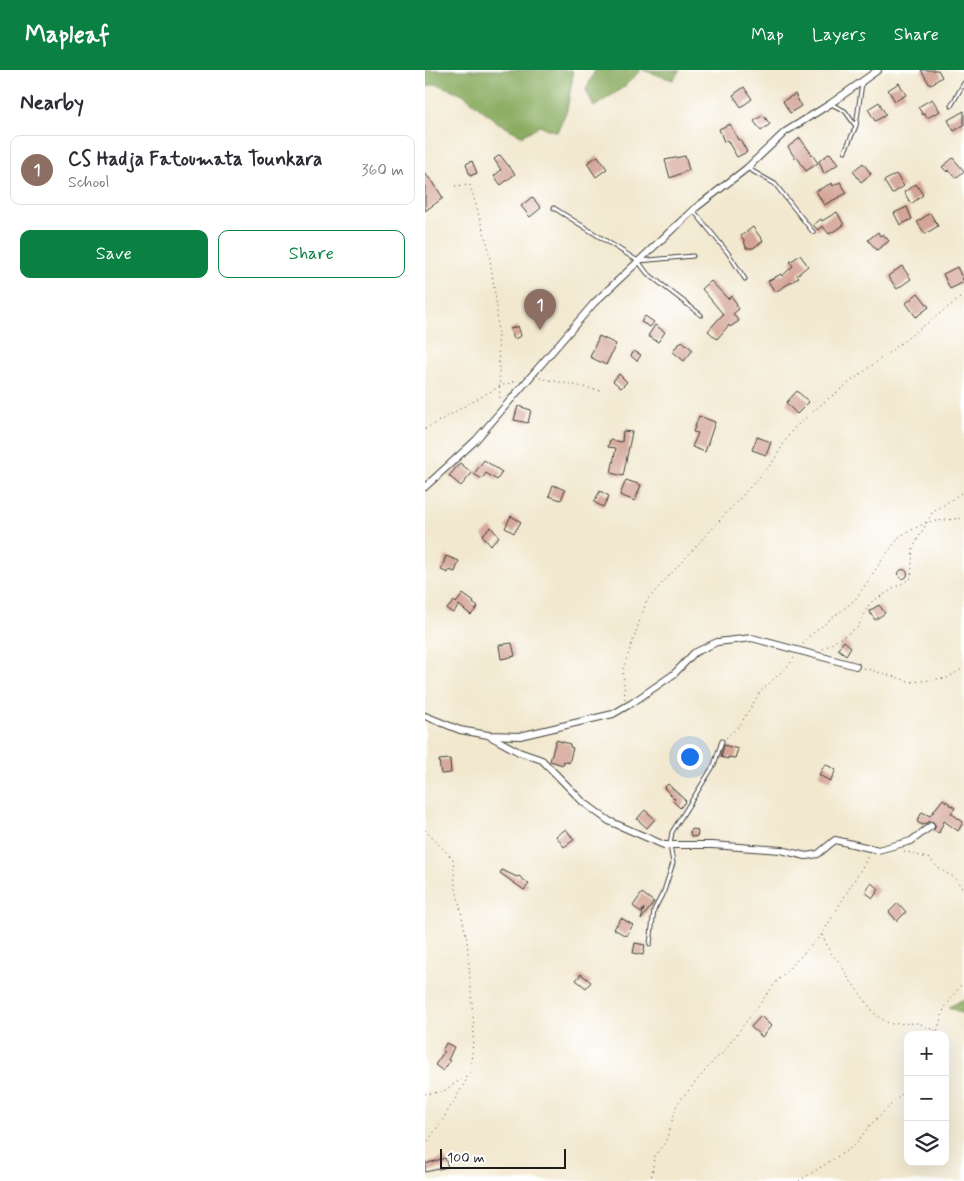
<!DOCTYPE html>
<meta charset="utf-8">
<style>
:root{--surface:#fff;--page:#f7f7f7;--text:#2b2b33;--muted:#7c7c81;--line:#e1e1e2;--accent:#0b8043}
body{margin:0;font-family:Mynerve,sans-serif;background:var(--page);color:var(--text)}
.controls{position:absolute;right:15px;bottom:15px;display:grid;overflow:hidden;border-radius:10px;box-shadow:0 5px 20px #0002}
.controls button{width:45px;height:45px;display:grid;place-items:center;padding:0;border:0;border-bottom:1px solid var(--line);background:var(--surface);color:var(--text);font:25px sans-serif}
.scale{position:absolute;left:15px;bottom:12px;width:126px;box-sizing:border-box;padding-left:5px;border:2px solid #1c1c1c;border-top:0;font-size:14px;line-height:18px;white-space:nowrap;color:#1c1c1c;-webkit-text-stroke:4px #fff;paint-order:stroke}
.you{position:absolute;left:264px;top:686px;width:18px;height:18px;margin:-12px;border:4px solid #fff;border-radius:50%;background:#1a73e8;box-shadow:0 0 0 8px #1a73e833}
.badge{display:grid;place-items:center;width:32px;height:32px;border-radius:50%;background:var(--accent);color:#fff;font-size:16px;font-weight:700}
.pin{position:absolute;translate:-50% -41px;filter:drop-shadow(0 1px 2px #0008)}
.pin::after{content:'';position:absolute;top:26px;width:18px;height:15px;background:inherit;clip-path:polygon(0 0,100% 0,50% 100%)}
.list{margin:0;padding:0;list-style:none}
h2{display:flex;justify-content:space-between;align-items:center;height:65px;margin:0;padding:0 20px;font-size:21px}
h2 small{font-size:16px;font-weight:400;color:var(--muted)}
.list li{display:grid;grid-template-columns:32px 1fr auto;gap:15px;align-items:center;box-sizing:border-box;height:70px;margin:0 10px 10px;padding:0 10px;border:1px solid var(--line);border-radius:10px}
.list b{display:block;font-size:19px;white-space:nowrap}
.list p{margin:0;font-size:16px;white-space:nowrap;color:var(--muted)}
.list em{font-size:16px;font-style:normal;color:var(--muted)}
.actions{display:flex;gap:10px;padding:15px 20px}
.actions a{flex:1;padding:11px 0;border:1px solid var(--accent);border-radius:10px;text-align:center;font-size:18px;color:var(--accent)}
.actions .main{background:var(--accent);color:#fff}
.icon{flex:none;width:28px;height:28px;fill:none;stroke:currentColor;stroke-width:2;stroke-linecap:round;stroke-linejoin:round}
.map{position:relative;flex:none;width:539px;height:1111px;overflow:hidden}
header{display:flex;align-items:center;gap:30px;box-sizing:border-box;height:70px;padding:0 25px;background:var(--accent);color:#fff}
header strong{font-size:24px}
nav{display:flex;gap:28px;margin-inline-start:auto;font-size:18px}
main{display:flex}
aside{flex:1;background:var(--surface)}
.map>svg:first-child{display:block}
.forest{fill:#8aac60;stroke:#53643e}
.building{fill:#d4a496}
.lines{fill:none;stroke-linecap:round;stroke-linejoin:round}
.service-casing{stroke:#3c3b37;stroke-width:5}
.minor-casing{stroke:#3c3b37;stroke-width:8}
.path{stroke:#3c3b37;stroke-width:1;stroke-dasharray:1 4;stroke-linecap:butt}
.service{stroke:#fff;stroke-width:3}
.minor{stroke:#fff;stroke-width:6}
</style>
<header>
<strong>Mapleaf</strong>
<nav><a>Map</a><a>Layers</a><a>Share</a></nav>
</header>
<main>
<aside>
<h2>Nearby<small></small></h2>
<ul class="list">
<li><span class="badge" style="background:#8d6e63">1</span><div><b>CS Hadja Fatoumata Tounkara</b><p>School</p></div><em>360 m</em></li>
</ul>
<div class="actions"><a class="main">Save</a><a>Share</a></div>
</aside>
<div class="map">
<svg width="539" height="1111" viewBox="0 0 539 1111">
<rect width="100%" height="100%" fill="#fff"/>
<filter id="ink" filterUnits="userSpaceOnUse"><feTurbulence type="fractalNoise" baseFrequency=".02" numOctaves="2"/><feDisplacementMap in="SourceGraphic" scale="10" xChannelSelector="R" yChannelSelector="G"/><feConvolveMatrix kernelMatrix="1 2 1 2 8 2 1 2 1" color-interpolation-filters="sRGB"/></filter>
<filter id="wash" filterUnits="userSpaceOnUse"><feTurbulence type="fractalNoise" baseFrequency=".0096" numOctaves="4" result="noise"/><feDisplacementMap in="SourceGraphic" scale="20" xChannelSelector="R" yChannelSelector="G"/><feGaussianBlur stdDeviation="1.12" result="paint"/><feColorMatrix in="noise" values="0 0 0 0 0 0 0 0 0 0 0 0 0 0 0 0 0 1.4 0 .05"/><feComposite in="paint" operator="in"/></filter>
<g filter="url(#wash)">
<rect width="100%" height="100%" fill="#f2e8cf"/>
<!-- forest -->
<g class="forest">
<path d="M0 0H147L148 5 142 40 132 62 114 56 97 66 72 52 38 24 11 14 0 17Z"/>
<path d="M170 0H216L199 17 169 37 161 20Z"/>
<path d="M218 0H254V1L248 10Z"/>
<path d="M539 929V944L524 937Z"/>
</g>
<g id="blocks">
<!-- building -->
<g class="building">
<path d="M496 0H513L517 7 505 15Z"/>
<path d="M474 13 481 25 470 31 463 20Z"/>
<path d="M319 17 327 29 316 37 308 25Z"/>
<path d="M370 24 376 36 365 43 358 31Z"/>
<path d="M507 29 515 41 502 48 500 44 498 45 493 37Z"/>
<path d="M454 32 461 45 450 51 443 39Z"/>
<path d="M539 41V55L529 61 523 50Z"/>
<path d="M338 45 345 54 336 61 329 51Z"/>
<path d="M305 54 313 70 315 69 322 82 312 87 302 70 299 72 294 59Z"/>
<path d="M375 68 393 93 381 101 372 87 370 88 363 77Z"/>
<path d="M405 83 413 94 399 104 394 91Z"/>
<path d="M75 85 90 104 76 115 69 106 76 100 69 89Z"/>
<path d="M173 86 182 99 171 107 162 93Z"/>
<path d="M260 86 264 100 245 108 240 90Z"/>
<path d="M528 88 539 101 531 108 524 100 522 102 517 97Z"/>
<path d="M47 91 52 103 45 106 41 94Z"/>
<path d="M438 93 446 104 436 112 428 101Z"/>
<path d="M0 104 8 112 18 128 0 141Z"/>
<path d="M471 104 479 116 467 124 459 111Z"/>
<path d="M415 112 422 123 399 135 391 121 407 113 408 116Z"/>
<path d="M491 114 498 125 486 134 479 122Z"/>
<path d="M107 127 116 138 105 147 96 136Z"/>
<path d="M482 137 487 149 475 155 469 143Z"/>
<path d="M412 142 419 155 404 164 397 156 393 160 388 155 396 149 397 151Z"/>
<path d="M505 143 513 156 500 164 492 152Z"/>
<path d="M328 157 338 171 328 178H321L319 170 316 166Z"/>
<path d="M453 162 455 166 458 164 464 171 452 180 443 170Z"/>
<path d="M375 185 383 196 372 205 374 207 370 210 350 222 343 211 356 204 357 206 368 196 365 192Z"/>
<path d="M477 196 486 209 472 219 463 206Z"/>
<path d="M532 197 539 212 525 219 518 204Z"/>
<path d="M286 211 303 229 306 226 312 234 311 235 314 239 308 244 314 251 305 257 304 255 292 269 283 261 298 244 277 219Z"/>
<path d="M493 223 504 237 491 247 481 233Z"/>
<path d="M220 246 229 252 225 257 216 252Z"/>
<path d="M230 255 240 262 233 272 223 266Z"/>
<path d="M93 256 96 266 89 269 85 259Z"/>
<path d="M174 266 191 274 181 295 165 287Z"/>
<path d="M257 271 268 280 259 291 247 281Z"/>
<path d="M209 281 216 285 212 291 206 286Z"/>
<path d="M194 304 202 312 196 318 188 311Z"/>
<path d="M372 321 384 332 372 344 361 333Z"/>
<path d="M93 336 106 340 103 353 89 350Z"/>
<path d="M274 346 290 352 280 382 267 377 273 363 268 362Z"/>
<path d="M198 361 207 362 198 406 186 403 191 378 183 377 185 370 197 372Z"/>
<path d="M332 367 346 372 341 385 327 380Z"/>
<path d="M59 390 77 402 72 410 61 403 57 409 49 404Z"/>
<path d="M35 393 47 403 36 416 24 406Z"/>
<path d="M201 410 216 415 210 431 195 425Z"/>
<path d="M128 415 140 420 136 430 124 426Z"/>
<path d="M175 421 184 426 178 437 169 432Z"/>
<path d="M86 446 96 452 89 463 80 458Z"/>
<path d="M66 457 74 467 65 475 57 465Z"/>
<path d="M21 486 34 491 30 502 24 500 23 503 16 500Z"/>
<circle cx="478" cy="504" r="4.5"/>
<path d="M38 524 49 532 48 533 53 537 46 545 34 535 28 543 22 539 29 531 31 533Z"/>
<path d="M454 535 460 543 450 550 444 541Z"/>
<path d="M419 571 426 577 421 585 413 579Z"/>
<path d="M87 573 90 586 76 589 74 575Z"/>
<path d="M131 670 145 674V677L148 678 144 693 139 691 138 695 125 691Z"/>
<path d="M299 675 313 679 310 688 303 687V689L296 687Z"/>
<path d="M25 689 26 703 16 704 14 690Z"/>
<path d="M400 694 411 700 405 711 394 705Z"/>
<path d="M243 714 261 731 255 738 248 731 250 729 239 718Z"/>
<path d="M518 729 530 738 526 743 538 752 533 761 519 751 514 763 508 761 511 756 508 752 505 751 498 755 492 752 497 742 505 746Z"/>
<path d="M220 740 230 749 222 758 212 749Z"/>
<circle cx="269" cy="763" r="4"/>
<path d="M141 759 149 770 139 777 131 766Z"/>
<path d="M77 800 92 807 94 806 104 814 99 820 75 803Z"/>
<path d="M446 813 454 819 448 828 440 822Z"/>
<path d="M217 823 229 832 216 850 219 838 216 843 208 836Z"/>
<path d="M473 833 481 842 472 851 464 842Z"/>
<path d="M196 848 208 855 201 866 189 859Z"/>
<path d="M210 873 220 875 218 885 208 883Z"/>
<path d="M156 904 166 912 161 918 151 910Z"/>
<path d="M336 946 346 956 337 967 326 957Z"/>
<path d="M21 973 29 977 23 990 25 991 18 1001 10 995 19 982 17 981Z"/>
<path d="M20 1088 23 1097 0 1102V1094Z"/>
</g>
</g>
</g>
<g filter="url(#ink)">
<use href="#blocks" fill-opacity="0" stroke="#3c3b37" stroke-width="1"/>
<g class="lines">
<defs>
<g id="service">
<path d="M406 34 420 41 430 55"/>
<path d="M526 36 539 13"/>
<path d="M420 81 431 56 437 13"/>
<path d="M322 98 350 114 388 162"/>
<path d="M129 138 213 191 222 203 276 245"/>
<path d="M268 140 303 183 320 209"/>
<path d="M214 191 268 186"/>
<path d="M225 874 229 840 239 821 248 793 245 775 247 762 289 695 297 671"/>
</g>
<g id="minor">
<path d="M0 417 51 370 169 233 268 140 322 98 360 62 405 34 453 0"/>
<path d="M0 646 35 660 63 665 95 666 188 644 207 633 249 604 269 583 292 572 327 568 431 596"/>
<path d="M63 665 94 682 117 690 158 732 184 751 239 775H287L356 780 381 786 393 784 410 770 453 780 486 771 506 756"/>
</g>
</defs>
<!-- service casing -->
<use href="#service" class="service-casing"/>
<!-- minor casing -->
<use href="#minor" class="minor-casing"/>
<!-- path -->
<g class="path">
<path d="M30 116 45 115 63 176 72 238 75 331"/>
<path d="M115 308 178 321"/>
<path d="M0 359 75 316 92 311"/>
<path d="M378 574 382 568 430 530 457 490 475 466 502 452 539 448"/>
<path d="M398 579 433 557 445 533 486 508 488 478 507 443 539 421"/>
<path d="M439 598 487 612 522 608 539 598"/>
<path d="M200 629 198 599 222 530 347 393 367 360 399 332 539 225"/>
<path d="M301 668 315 655 335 622 364 595 369 588"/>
<path d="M0 760 28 789 30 814 42 870 49 960 45 1004 17 1051 0 1075"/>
<path d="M479 781 505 789 513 798 530 808 539 821"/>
<path d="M397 865 405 882 415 893 424 909 451 945 465 954 494 953 512 962"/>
<path d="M511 965 519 939 536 915 539 913"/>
<path d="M0 1024 17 1022 44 1004"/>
<path d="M226 1111 229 1087 241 1071 252 1034 291 988 296 985 352 911 397 864 442 789V785"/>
<path d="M374 1111 429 1076 445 1055 477 1024 483 1014"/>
</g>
<!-- service -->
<use href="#service" class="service"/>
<!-- minor -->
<use href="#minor" class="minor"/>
</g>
</g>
</svg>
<div class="controls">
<button>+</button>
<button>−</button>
<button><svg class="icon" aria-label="layers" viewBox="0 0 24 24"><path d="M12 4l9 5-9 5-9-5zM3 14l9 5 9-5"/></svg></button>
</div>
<div class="scale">100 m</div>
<div class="you"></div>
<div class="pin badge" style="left:115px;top:260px;background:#8d6e63">1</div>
</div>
</main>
